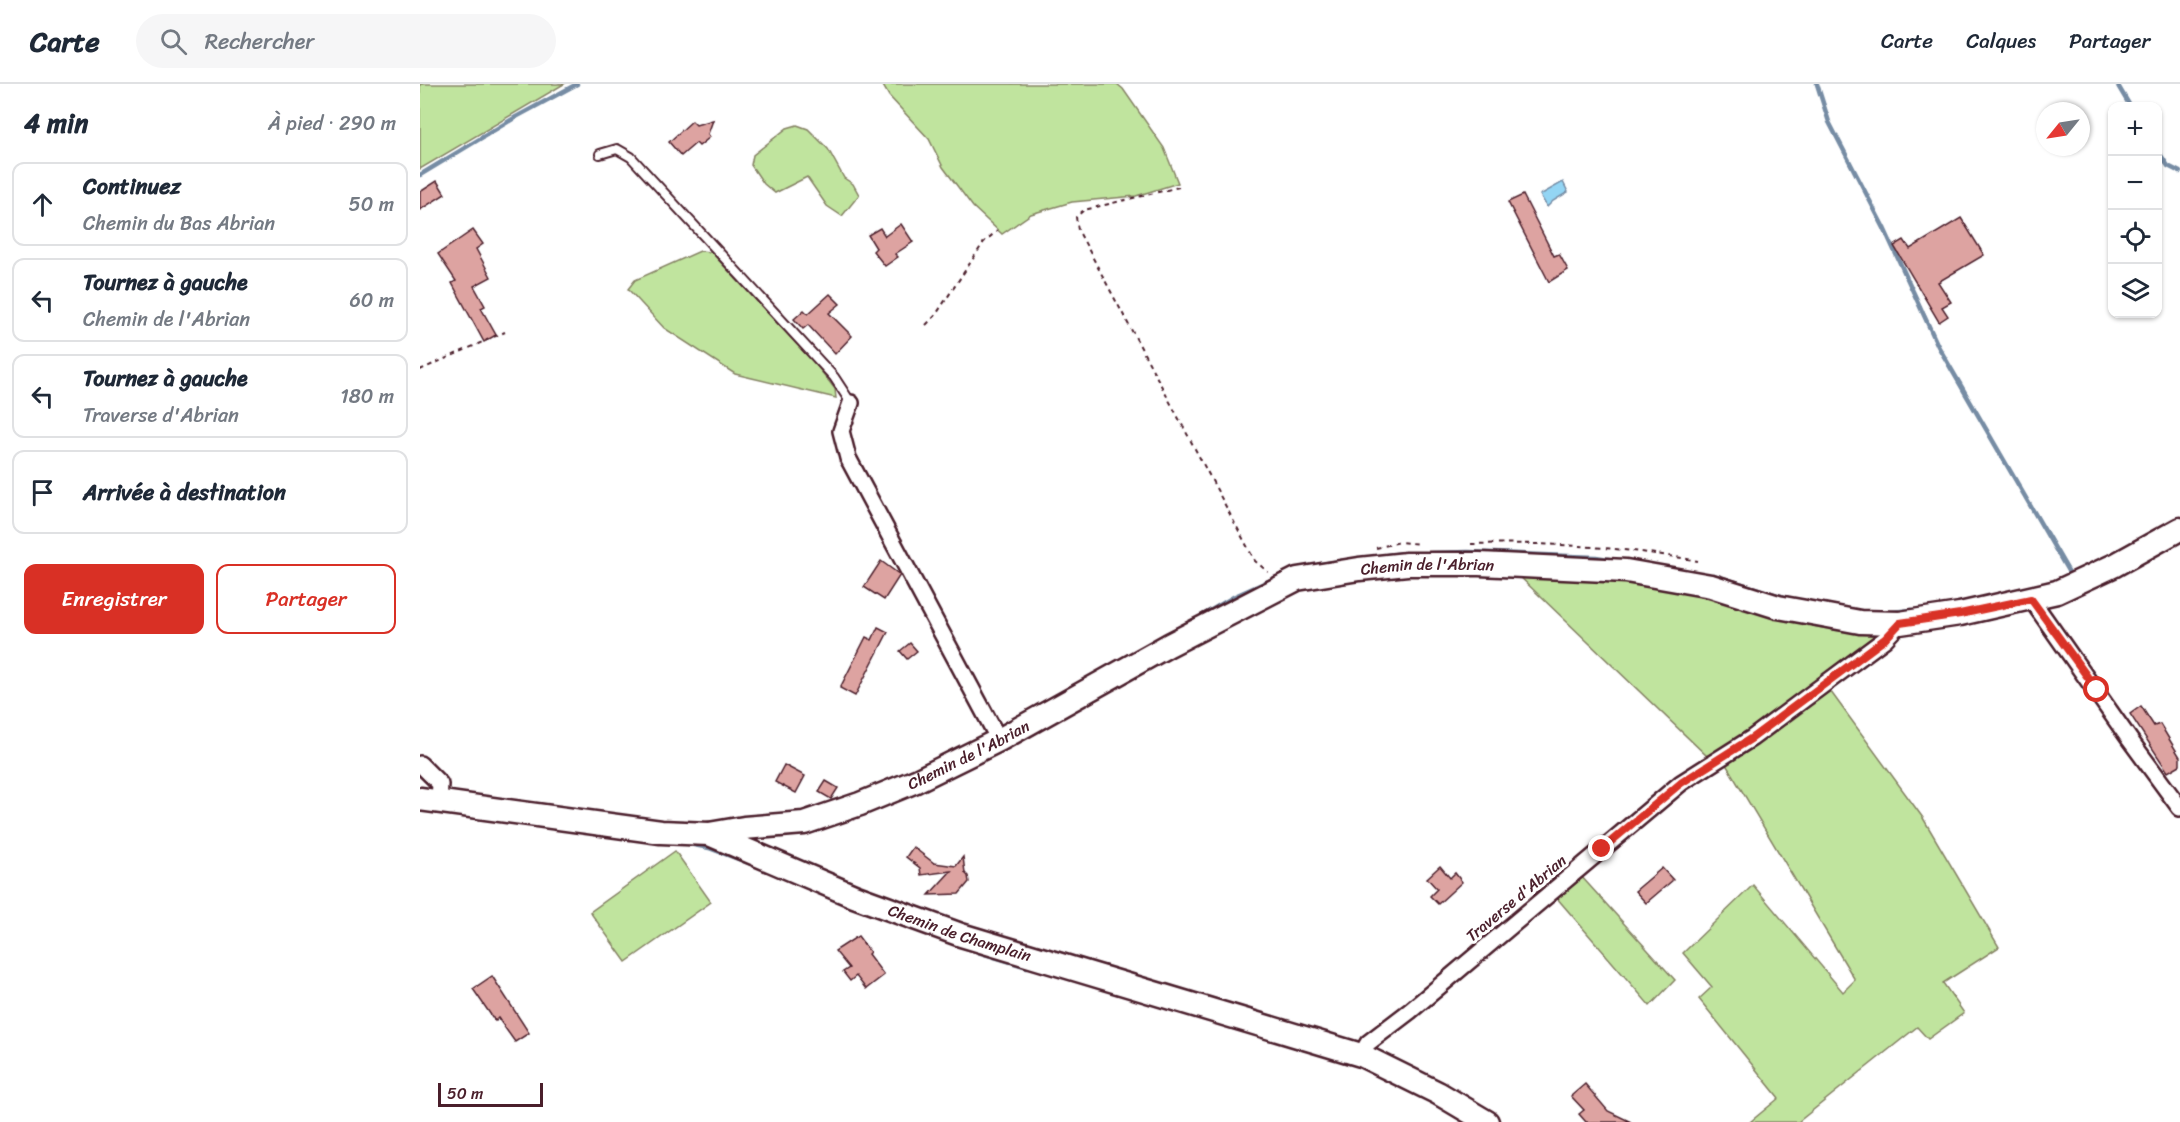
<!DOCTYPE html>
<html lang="fr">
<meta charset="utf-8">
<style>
:root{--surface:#fff;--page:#f6f6f7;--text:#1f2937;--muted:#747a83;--line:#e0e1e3;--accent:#d93025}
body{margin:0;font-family:Sriracha,sans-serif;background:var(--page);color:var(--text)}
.controls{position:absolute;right:18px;top:18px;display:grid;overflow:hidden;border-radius:12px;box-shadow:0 2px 4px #0004}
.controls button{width:54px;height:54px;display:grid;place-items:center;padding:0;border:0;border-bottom:2px solid var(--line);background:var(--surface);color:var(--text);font:30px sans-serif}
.compass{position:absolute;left:1616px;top:18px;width:54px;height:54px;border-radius:50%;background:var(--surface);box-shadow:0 2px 4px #0004;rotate:240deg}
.scale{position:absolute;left:18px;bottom:15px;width:105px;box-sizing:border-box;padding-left:6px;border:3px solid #4a1f2b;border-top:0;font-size:16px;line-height:21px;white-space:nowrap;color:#4a1f2b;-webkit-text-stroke:4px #fff;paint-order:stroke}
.stop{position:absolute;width:18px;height:18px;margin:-14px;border:4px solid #d93025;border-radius:50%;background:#fff}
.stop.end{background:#d93025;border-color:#fff;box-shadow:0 2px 6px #0008}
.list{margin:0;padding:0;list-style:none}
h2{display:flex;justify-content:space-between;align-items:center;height:78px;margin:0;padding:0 24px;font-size:26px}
h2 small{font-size:20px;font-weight:400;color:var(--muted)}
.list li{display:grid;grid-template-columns:39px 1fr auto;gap:18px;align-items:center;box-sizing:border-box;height:84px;margin:0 12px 12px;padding:0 12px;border:2px solid var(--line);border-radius:12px}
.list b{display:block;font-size:22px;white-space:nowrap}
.list p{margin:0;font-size:20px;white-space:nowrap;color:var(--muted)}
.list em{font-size:20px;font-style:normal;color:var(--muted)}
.actions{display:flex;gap:12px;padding:18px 24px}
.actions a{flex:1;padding:14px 0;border:2px solid var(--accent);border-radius:12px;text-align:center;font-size:21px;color:var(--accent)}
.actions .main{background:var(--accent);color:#fff}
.icon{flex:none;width:33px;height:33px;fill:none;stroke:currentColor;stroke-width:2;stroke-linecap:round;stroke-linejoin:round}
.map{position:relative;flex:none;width:1760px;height:1038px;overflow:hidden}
header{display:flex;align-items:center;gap:36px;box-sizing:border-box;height:84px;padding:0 30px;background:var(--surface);border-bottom:2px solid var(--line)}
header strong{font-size:28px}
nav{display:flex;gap:33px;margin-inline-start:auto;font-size:21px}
.search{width:420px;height:54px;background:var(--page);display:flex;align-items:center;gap:15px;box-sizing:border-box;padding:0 21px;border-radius:33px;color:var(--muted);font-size:22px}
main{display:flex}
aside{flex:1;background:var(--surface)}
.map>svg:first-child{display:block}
.green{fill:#c0e49e;stroke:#858264;stroke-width:1.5}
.water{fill:#93d5f4;stroke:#768ca4;stroke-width:1.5}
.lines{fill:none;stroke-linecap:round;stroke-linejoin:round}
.stream{stroke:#768ca4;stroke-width:4.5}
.building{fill:#dda3a1;stroke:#4a1f2b;stroke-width:1.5}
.lane-casing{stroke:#4a1f2b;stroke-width:12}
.street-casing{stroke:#4a1f2b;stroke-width:20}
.secondary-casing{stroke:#4a1f2b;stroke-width:27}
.path{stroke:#4a1f2b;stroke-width:2;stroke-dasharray:4.5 4.5;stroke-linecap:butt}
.lane{stroke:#fff;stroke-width:8}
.street{stroke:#fff;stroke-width:15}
.secondary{stroke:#fff;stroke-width:22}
.route{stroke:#d93025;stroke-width:8}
.labels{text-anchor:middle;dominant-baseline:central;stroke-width:6;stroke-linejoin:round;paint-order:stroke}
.street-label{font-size:16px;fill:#4a1f2b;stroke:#fff}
</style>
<header>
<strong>Carte</strong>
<div class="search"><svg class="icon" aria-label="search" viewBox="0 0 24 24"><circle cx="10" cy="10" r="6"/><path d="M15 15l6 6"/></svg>Rechercher</div>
<nav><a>Carte</a><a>Calques</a><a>Partager</a></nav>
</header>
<main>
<aside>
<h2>4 min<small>À pied · 290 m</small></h2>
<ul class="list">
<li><svg class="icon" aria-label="ahead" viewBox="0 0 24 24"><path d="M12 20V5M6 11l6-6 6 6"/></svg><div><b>Continuez</b><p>Chemin du Bas Abrian</p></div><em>50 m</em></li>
<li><svg class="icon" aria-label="left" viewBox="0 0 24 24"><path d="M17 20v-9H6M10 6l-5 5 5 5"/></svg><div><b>Tournez à gauche</b><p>Chemin de l'Abrian</p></div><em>60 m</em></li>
<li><svg class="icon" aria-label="left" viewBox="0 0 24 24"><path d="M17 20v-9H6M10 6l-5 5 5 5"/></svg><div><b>Tournez à gauche</b><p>Traverse d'Abrian</p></div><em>180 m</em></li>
<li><svg class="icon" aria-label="arrive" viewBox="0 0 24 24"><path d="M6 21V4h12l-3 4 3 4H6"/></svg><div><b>Arrivée à destination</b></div></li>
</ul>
<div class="actions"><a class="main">Enregistrer</a><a>Partager</a></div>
</aside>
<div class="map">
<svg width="1760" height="1038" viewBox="0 0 1760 1038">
<rect width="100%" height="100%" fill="#fff"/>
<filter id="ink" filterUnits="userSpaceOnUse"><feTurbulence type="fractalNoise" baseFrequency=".0167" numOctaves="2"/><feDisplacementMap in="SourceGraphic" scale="12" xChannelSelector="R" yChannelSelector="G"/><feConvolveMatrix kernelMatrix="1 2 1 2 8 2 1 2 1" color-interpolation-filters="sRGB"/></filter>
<g filter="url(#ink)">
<!-- green -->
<g class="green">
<path d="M0 0H144L0 85Z"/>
<path d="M462 0H697L703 5 744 64 758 99 716 112 652 118 611 130 582 150 553 123 523 83 509 55 469 12Z"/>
<path d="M377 41 388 45 408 65 424 94 433 100 439 111 422 132 407 122 387 93 355 109 344 100 331 81 333 71 367 44Z"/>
<path d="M280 167 291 168 397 282 415 305 416 314 315 290 244 244 208 205 215 196Z"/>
<path d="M1096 489 1199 493 1294 513 1351 533 1412 546 1458 550C1404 594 1350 642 1287 672Z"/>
<path d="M1408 604 1503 734 1579 863 1523 899 1544 929 1508 955 1497 943 1378 1038H1330L1359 1014 1279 915 1292 903 1263 869 1333 801 1423 908 1435 896 1304 677Z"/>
<path d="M255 767 291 818 206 878 170 828Z"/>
<path d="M1160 791 1255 896 1230 922 1136 813Z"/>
</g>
<!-- water -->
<path class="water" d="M1143 98 1148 108 1133 117 1127 123 1120 111Z"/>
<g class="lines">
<!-- stream -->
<g class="stream">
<path d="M1397 0 1409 38 1464 144 1518 262 1651 492"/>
<path d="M1697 0 1710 22"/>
<path d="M1738 67 1748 82 1760 88"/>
<path d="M0 91 96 33 157 0"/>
<path d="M1011 469 1048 468 1176 473 1195 476"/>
<path d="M967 471 985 469"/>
<path d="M901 480 928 476"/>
<path d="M1293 491 1371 515"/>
<path d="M1471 528 1492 526"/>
<path d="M783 531 815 512 853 495"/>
<path d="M264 759 289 764 339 783"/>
<path d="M558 868 607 883"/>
</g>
</g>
<!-- building -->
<g class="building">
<path d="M293 36 288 50 290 53 279 62 276 59 261 72 249 58 272 37 276 41Z"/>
<path d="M17 97 25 110 0 126V108Z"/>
<path d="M1103 111 1134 172 1139 170 1148 186 1129 198 1088 118Z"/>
<path d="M1541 134 1564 171 1518 198 1531 218 1522 223 1528 232 1519 238 1474 162 1484 156 1490 165Z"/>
<path d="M481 140 493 158 475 170 478 173 465 182 453 167 456 164 448 151 460 144 465 152Z"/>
<path d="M53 146 63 160 56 165 71 193 54 202 65 222 61 224 76 251 64 258 32 199 36 197 18 170Z"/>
<path d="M410 210 420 220 409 229 432 252 415 270 388 241 383 245 374 235 384 226 388 230Z"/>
<path d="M461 477 480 491 464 516 444 503Z"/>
<path d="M458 543 468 548 435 612 420 604 446 553 452 556Z"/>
<path d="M490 559 497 567 487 575 480 567Z"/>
<path d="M1721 622 1734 642 1740 640 1760 673V681L1748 688 1710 630Z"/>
<path d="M364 681 385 692 376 709 355 698Z"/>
<path d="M406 697 418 704 411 715 399 708Z"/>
<path d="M493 763 514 779 536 782 543 773 545 789 548 792 549 798 539 810 509 811 531 787 501 791 500 784 486 773Z"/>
<path d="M1020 782 1030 794 1035 789 1042 798 1018 820 1010 812 1017 805 1007 794Z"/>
<path d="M1242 784 1253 796 1226 819 1215 807Z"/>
<path d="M438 852 450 868 448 870 464 891 446 905 436 892 430 897 423 888 429 884 415 867Z"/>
<path d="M72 892 109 949 95 958 78 934 75 937 53 905Z"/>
<path d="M1165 1000 1188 1027 1211 1038H1166L1159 1030 1164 1026 1151 1012Z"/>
</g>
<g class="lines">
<defs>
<path id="lane" d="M180 70 197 65 211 73 414 293 431 319"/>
<g id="street">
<path d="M431 319 421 347 428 374 579 656"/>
<path d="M1611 515 1710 656 1760 724"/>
<path d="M0 680 20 700 19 717"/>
<path d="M941 971 948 959 990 927 1261 699 1332 654 1465 555 1480 539"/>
</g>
<g id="secondary">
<path id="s1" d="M0 715 241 748 289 750 434 812 541 851 941 971 1018 1009 1067 1038"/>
<path id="s2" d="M289 750 324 744 384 739 440 720 496 697 579 656 749 561 877 495 939 485 987 480H1059L1206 487 1291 502 1358 523 1397 530 1440 538 1480 539 1540 530 1637 508 1695 481 1760 445"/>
</g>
</defs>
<!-- lane casing -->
<use href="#lane" class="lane-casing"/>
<!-- street casing -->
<use href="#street" class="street-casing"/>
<!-- secondary casing -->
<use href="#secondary" class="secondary-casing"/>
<!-- path -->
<g class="path">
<path d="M759 103 664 126 656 133 658 146 835 477 848 488"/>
<path d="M506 241 515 232 564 158 577 147"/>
<path d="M0 286 85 248"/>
<path d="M1051 460C1127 458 1204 463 1278 477"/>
<path d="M956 464 980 458 1000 460"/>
</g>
<!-- lane -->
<use href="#lane" class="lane"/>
<!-- street -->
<use href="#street" class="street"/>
<!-- secondary -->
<use href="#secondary" class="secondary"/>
</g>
</g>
<g class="lines" filter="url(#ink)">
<!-- route -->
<path class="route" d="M1182 765 1261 699 1332 654 1465 555 1480 539 1540 530 1611 515 1677 606"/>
</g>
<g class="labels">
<!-- street labels -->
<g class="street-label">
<text stroke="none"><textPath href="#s2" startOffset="778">Chemin de l'Abrian</textPath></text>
<text stroke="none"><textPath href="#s2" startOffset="274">Chemin de l'Abrian</textPath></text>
<text transform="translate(1096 814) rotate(-40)">Traverse d'Abrian</text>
<text stroke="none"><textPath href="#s1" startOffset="561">Chemin de Champlain</textPath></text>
</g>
</g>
</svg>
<div class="controls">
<button>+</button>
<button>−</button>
<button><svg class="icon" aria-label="locate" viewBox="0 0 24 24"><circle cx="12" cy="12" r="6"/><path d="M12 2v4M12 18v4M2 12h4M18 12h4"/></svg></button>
<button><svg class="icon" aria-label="layers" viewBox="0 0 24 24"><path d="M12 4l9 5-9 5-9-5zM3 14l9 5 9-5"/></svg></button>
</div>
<svg class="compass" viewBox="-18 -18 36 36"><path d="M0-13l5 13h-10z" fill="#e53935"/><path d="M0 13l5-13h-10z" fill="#747a83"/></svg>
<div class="scale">50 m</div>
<div class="stop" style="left:1677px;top:606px"></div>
<div class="stop end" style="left:1182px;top:765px"></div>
</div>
</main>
